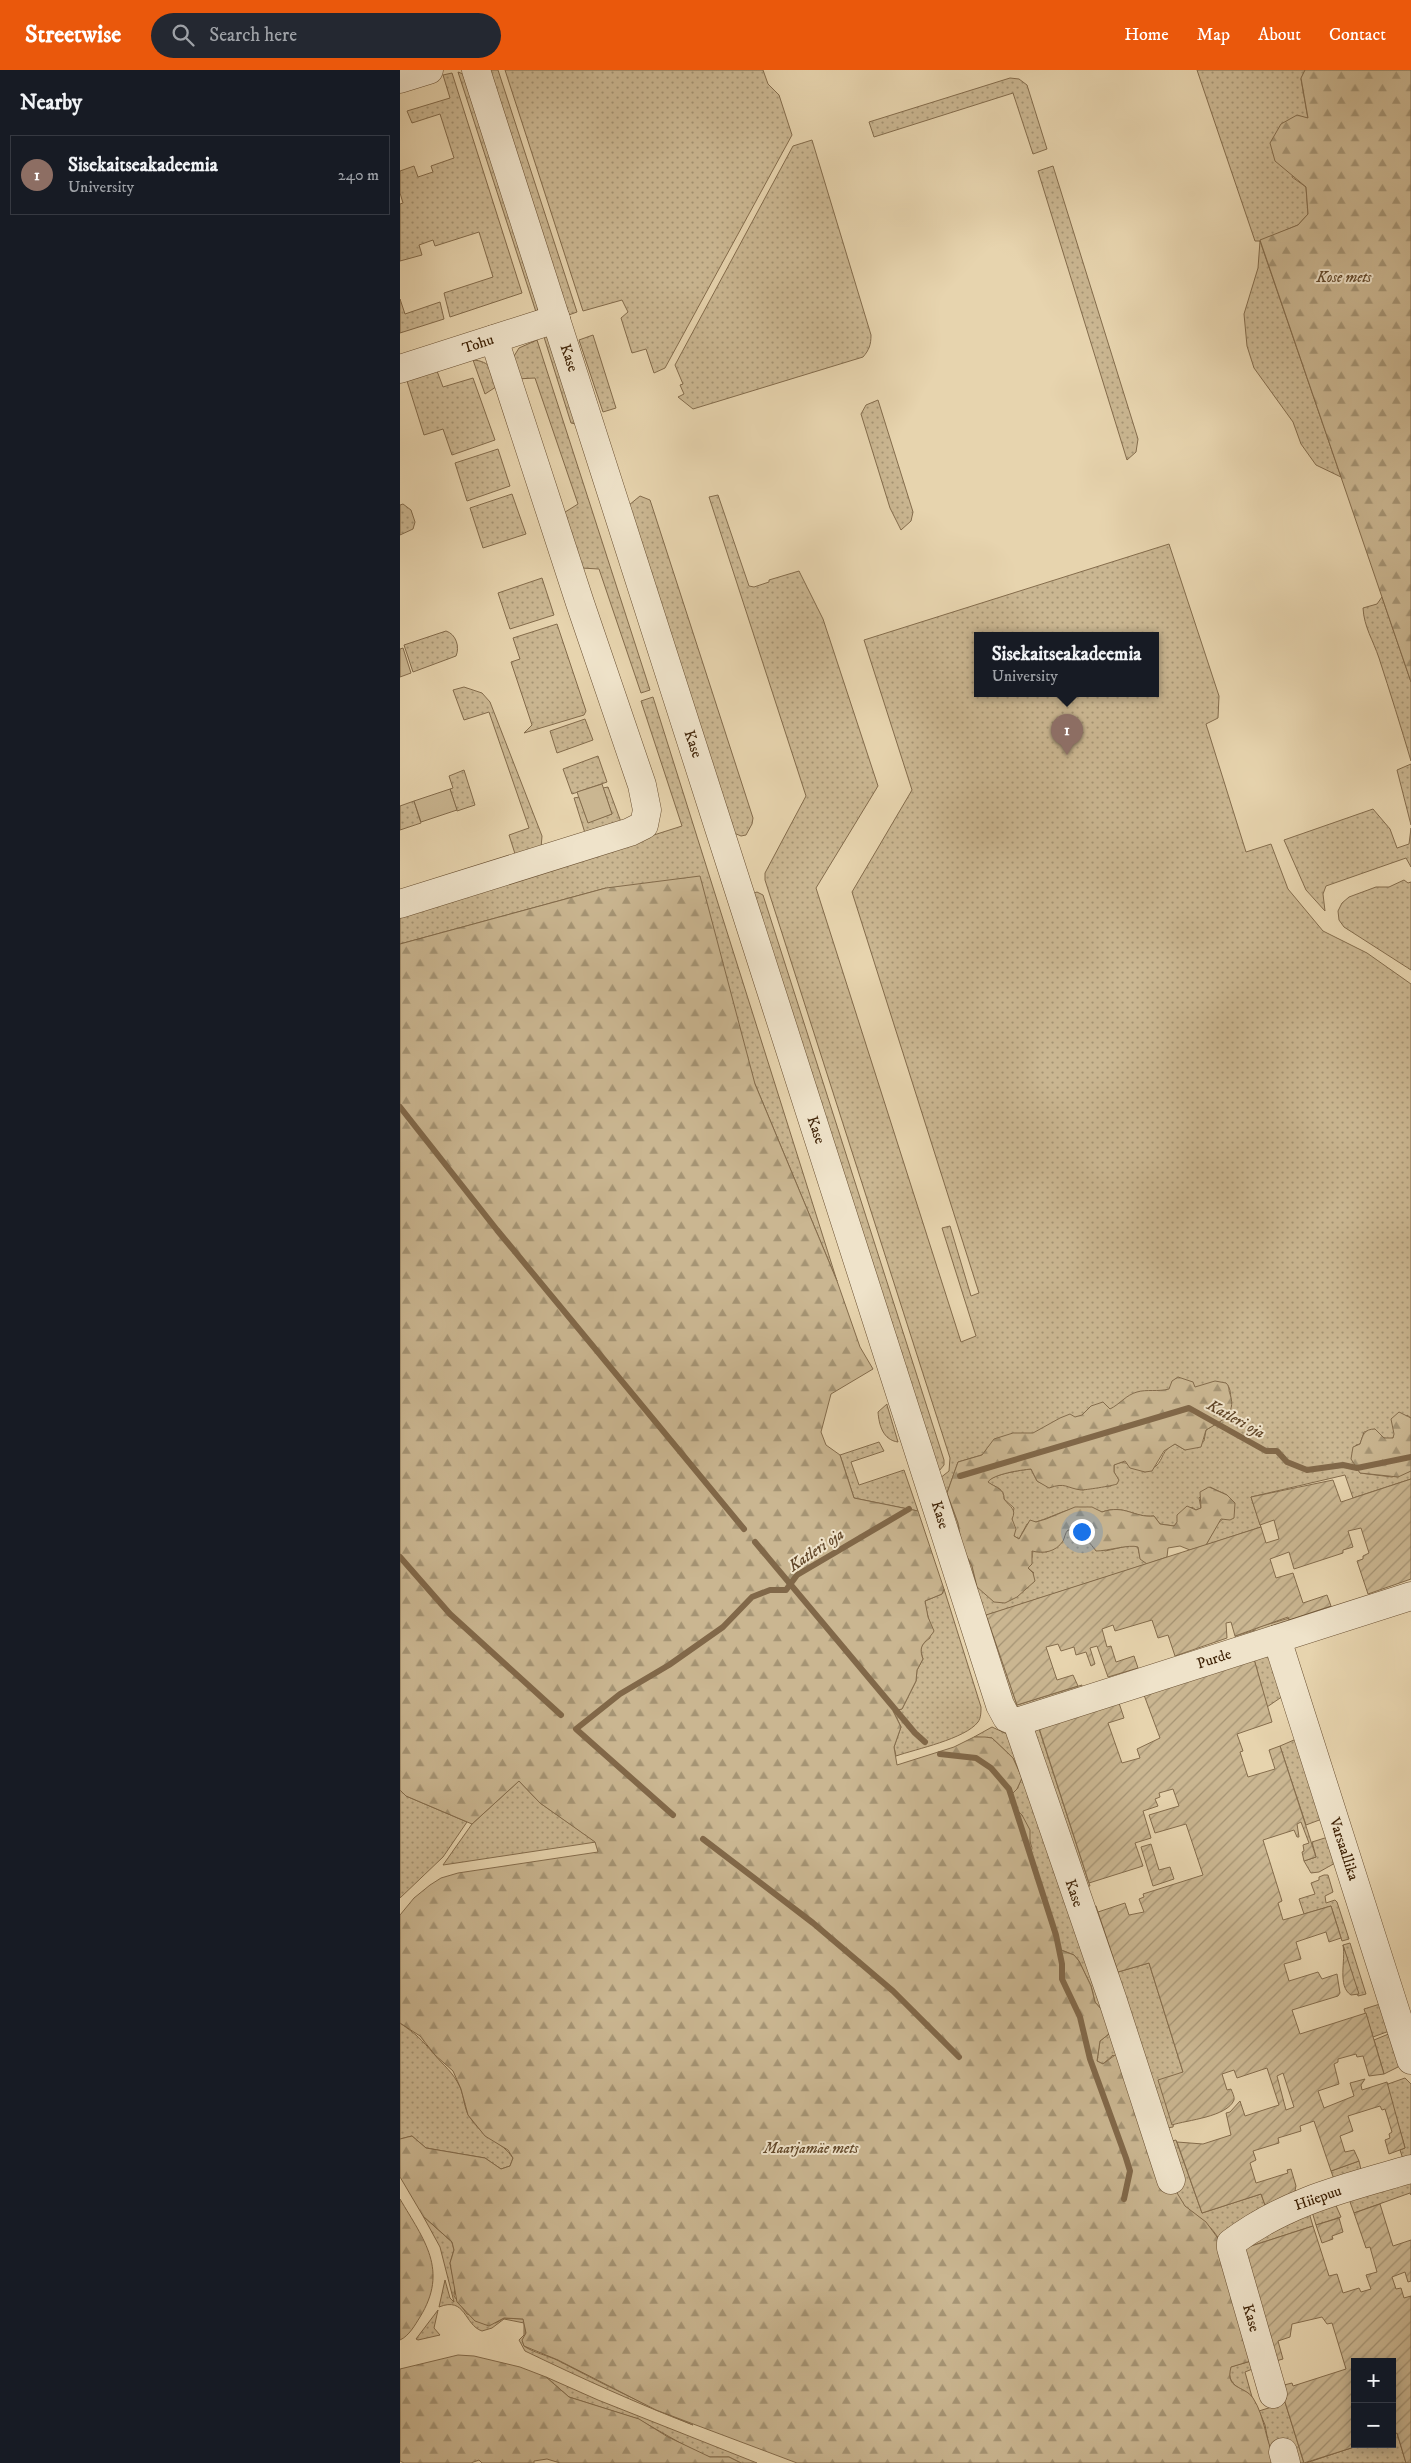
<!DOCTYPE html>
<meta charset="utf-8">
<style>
:root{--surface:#171b24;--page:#242831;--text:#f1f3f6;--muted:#9ea1a6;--line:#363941;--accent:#ea580c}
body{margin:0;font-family:"IM FELL DW Pica",serif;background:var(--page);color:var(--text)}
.controls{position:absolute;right:15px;bottom:15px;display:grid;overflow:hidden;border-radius:0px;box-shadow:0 2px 12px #0003}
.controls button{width:45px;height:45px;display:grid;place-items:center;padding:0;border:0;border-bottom:1px solid var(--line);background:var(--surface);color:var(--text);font:25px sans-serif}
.you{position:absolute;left:681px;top:1461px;width:18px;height:18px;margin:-12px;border:4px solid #fff;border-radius:50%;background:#1a73e8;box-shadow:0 0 0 8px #1a73e833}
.badge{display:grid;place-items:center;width:32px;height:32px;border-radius:50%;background:var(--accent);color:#fff;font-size:16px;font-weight:700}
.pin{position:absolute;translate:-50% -41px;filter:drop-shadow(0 1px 2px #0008)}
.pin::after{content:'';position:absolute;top:26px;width:18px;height:15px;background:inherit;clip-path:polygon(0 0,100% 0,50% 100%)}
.popup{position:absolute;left:574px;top:562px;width:185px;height:65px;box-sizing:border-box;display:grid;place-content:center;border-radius:0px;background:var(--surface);filter:drop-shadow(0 1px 4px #0005);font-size:16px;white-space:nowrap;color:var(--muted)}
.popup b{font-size:19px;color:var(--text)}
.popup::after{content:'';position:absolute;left:50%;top:100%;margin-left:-10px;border:10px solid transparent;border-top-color:var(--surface)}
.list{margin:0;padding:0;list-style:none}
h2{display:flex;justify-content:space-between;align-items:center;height:65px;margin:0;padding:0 20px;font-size:21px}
h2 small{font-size:16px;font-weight:400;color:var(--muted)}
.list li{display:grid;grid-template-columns:32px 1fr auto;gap:15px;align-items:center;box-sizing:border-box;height:80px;margin:0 10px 10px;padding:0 10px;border:1px solid var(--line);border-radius:0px}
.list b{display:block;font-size:19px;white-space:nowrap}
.list p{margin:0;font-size:16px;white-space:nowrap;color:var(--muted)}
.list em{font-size:16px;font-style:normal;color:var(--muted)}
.icon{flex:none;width:28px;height:28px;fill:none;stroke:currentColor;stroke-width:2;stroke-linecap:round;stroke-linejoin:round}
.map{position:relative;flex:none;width:1011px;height:2393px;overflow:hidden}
header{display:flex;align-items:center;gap:30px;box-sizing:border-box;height:70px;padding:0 25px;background:var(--accent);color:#fff}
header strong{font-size:24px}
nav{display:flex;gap:28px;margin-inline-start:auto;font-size:18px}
.search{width:350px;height:45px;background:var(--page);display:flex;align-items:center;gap:12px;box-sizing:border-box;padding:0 18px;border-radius:28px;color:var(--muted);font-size:19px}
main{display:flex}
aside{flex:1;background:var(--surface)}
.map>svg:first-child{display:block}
.grass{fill:url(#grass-dots);stroke:#846c4c;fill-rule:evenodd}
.forest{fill:url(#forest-firs);stroke:#846c4c}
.park{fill:#cab691;stroke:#846c4c}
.garden{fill:url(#garden-furrows);stroke:#846c4c;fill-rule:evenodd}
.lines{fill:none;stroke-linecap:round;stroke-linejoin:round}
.stream{stroke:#816849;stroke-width:6}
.minor-casing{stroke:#684e30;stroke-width:29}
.minor{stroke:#efe3ca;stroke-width:28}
.labels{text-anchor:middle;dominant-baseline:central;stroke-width:4;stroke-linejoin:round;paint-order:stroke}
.park-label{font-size:15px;font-style:italic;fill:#614729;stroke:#efe3ca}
.street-label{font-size:15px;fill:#3e2206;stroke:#efe3ca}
.water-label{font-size:16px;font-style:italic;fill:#604527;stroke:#efe3ca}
</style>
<header>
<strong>Streetwise</strong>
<div class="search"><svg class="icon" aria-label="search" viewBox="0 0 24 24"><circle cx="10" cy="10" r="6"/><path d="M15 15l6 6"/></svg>Search here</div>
<nav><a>Home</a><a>Map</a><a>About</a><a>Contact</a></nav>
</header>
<main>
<aside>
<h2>Nearby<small></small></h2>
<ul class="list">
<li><span class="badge" style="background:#8d6e63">1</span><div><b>Sisekaitseakadeemia</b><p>University</p></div><em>240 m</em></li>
</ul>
</aside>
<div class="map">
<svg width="1011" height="2393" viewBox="0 0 1011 2393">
<defs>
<pattern id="grass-dots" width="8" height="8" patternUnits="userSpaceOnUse" patternTransform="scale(1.25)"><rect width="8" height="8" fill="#cab691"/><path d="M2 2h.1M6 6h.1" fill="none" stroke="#a59474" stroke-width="1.8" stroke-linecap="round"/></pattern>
<pattern id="forest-firs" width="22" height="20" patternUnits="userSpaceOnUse" patternTransform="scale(1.25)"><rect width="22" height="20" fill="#cab691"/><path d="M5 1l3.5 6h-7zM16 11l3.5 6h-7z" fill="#a59474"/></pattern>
<pattern id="garden-furrows" width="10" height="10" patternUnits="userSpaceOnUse" patternTransform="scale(1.25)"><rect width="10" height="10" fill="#cab691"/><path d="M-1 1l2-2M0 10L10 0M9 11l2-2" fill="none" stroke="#a59474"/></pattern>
</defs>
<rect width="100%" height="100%" fill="#e7d4ae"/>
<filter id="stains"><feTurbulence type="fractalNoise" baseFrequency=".004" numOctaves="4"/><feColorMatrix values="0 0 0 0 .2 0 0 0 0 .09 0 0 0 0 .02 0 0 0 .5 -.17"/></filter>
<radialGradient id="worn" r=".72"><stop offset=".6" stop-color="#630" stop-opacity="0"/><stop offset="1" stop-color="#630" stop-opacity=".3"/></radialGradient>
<!-- grass -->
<g class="grass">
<path d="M86 0H98L177 242 166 246Z"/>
<path d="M105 0H363L368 14 379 25 392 65 265 298 254 303 246 279 232 283 221 248 228 242 222 230 183 241Z"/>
<path d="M797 0H905L901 9 908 49 892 107 906 117 908 144 898 155 860 171 941 407 916 395 901 374 893 352 854 298 847 276 844 244 858 198 860 171H855Z"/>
<path d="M58 2 63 4 140 236 136 242Z"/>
<path d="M52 3 122 223 50 247 44 223 93 207 79 162 35 176 33 170 19 175 22 185 0 191V134L3 133 0 123V101L14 96 18 107 33 102 31 96 54 88 40 44 12 53 7 41 50 28 43 5Z"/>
<path d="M610 8 619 9 627 15 647 79 633 84 613 23 474 67 469 52Z"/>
<path d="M412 70 471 265C471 275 469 280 463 287L293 339 278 327 284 324 280 315 283 314 275 295 393 76Z"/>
<path d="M653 96 738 369 736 382 727 390 638 101Z"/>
<path d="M0 229 5 244 40 232 44 249 0 263Z"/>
<path d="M143 264 148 267 176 354 171 353Z"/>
<path d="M193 265 216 338 203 342 179 270Z"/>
<path d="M137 270 250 620 241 623 199 499 181 498 162 444 178 434 135 308 116 309 111 291 119 278Z"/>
<path d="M73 290C90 291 94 301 99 315L85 324Z"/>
<path d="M37 301 43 317 73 308 95 370 52 385 43 359 24 365 7 311Z"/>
<path d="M478 330 513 442 511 451 501 460 490 438 461 344 466 335Z"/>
<path d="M98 379 110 416 67 431 55 393Z"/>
<path d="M112 424 126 464 83 478 70 438Z"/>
<path d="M318 425 349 516 354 517 369 512V510L399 501 423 549 478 716 416 818 561 1272 576 1266 542 1158 550 1156 571 1226 579 1223 452 822 512 720 464 570 769 474 819 626 818 648 806 654 846 782 871 774 888 819 923 861 967 883 1011 914V1348L1007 1345 993 1368C984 1371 980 1365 975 1359L964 1362 960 1374 956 1375 952 1389 960 1403 992 1407 1011 1401V1409L953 1428 945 1405 851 1427 861 1457 806 1475 817 1454 824 1448 827 1425 810 1417 799 1428 801 1438 796 1440 792 1437 774 1456 760 1454 754 1446C733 1448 725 1434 702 1442 673 1429 656 1449 627 1454L619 1469 614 1466 612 1449 614 1438 604 1429C604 1418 596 1418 587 1412 593 1404 621 1400 631 1399L637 1411 643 1414H666L683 1420 693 1417 711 1416 718 1410 714 1402V1395C726 1388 732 1398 745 1402 748 1400 753 1398 756 1396 764 1389 761 1380 775 1374L785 1380 804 1371 806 1360 827 1347C830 1337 834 1321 826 1313L558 1392 547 1423 558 1453 562 1477 572 1496 577 1517 634 1503 628 1498 632 1487V1480L647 1482 668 1460 672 1459 705 1481 732 1475 738 1477 739 1483 747 1494 587 1545 617 1635 682 1615 681 1621 625 1639 613 1637 539 1409 549 1401 550 1388 365 810V803L406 726 309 427ZM578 566H756V624H578Z"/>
<path d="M240 426 250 430 252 436 353 748 352 754 346 765 341 766 334 763 229 435Z"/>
<path d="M3 434 11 440 15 452 13 459 0 465V435Z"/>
<path d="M142 508 154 545 110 559 98 523Z"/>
<path d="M982 527 1011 612V691C1001 657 990 622 979 588 973 570 964 557 963 538L977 534Z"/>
<path d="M157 554 186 641 184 645 124 663 132 655 111 592 120 589 113 568Z"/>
<path d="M46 561C56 564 60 577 56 586L13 602 4 575Z"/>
<path d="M64 617 82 623 90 632 142 766 141 778 117 790 109 765 129 758 89 642 64 650 53 620Z"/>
<path d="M253 627 437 1211 355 1014 206 818 0 874V846L282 756 241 631Z"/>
<path d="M185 649 193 670 157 683 150 661Z"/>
<path d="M198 686 207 712 172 724 163 699Z"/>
<path d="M1011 694V755L997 700Z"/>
<path d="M64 700 75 735 57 741 50 719 53 718 49 706Z"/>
<path d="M208 717 221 752 185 763 174 728 179 727 188 752 212 744 203 718Z"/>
<path d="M14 731 21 753 0 760V736Z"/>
<path d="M973 739 990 759 997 778 1009 774 1011 758V797L1006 788 926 816 923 824 925 841 906 820 884 770Z"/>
<path d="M1004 810 1008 813 1011 812V900L944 857 939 850 938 841 942 833 949 827 976 817H989Z"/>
<path d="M357 822 363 825 544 1390V1395L539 1401 352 824Z"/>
<path d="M487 1334V1335L498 1372C483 1370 479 1355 478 1342Z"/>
<path d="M479 1372 484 1381 451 1392 459 1415 504 1400 518 1441 454 1428 440 1385Z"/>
<path d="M544 1519 581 1637C581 1642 581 1648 578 1652 565 1669 516 1679 496 1686L494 1677 501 1657 493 1640 502 1639 516 1611 517 1600 523 1589C519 1577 521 1575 530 1568 532 1554 526 1544 525 1531L542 1524Z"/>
<path d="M931 1536V1538L837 1570 835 1566 855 1560V1558Z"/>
<path d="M867 1586 875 1593 883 1626 867 1637 854 1589Z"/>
<path d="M592 1657 607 1664 737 2019 713 1985 703 1994 697 1991 700 1971 709 1964 707 1946 695 1932 691 1916 679 1891 674 1885 659 1879 635 1808 630 1788 632 1778 622 1745 612 1735 610 1726 617 1719 622 1708 613 1688 592 1668 574 1667Z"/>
<path d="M639 1659 690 1816 683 1817 631 1661Z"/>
<path d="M894 1670H898L922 1749 906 1755 880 1676Z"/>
<path d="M119 1711 140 1733 196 1772 43 1795 72 1754Z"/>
<path d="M0 1720 6 1726 67 1752 43 1787 0 1828Z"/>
<path d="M928 1767 937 1792 919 1802 911 1803 904 1791 916 1787 912 1772Z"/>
<path d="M924 1805H928L933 1822 925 1826 926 1833 935 1830 937 1832 949 1869 942 1871 931 1836 904 1844 899 1829 915 1824 911 1813 919 1810V1807Z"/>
<path d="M696 1836 718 1902 749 1893 783 2002 773 2057 767 2058 685 1840Z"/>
<path d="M950 1873 966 1924 958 1926 943 1875Z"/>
<path d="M980 1934 992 1960 973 1967 964 1939Z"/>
<path d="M0 1953C16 1964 21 1969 34 1984 44 1996 53 2002 60 2017 64 2026 64 2038 69 2046 81 2067 102 2071 113 2088L110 2096 101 2099 85 2088 26 2078 12 2066 0 2069Z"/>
<path d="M991 1963 1002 1995 984 2004 974 1970Z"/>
<path d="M1005 2008 1011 2014V2091L1003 2089 1000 2080 1005 2078 1004 2074 987 2017 988 2014Z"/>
<path d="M776 2070 802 2143 861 2124 865 2135 894 2125 896 2120 895 2126 820 2171C811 2155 801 2149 787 2138 767 2122 772 2094 772 2071Z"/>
<path d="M959 2091 963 2108 935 2112 931 2101Z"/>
<path d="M1011 2104V2125L1010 2123 954 2143 949 2129Z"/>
<path d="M934 2131 941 2147 916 2155 910 2135Z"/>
<path d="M907 2136 913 2156 839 2180Z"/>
<path d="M23 2146 52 2172 54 2180 50 2193 55 2217 54 2226 67 2244 96 2253 104 2248 123 2249C127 2258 125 2266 124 2276 134 2283 147 2285 159 2291 203 2314 247 2336 293 2355 236 2333 181 2308 125 2281L119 2270 124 2265V2253L104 2249 92 2258 82 2261C64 2255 66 2226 39 2237L45 2210 50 2228 54 2232 40 2177Z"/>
<path d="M38 2240 34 2258 40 2265 18 2270 16 2269Z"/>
<path d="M851 2291 855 2298 845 2302 852 2327C841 2318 826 2315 830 2297Z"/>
<path d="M146 2307 198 2330 357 2393H341L329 2387H310L298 2383 238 2349 169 2327Z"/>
<path d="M880 2316 904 2393H894L870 2382 865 2355 859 2341 881 2334Z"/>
<path d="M997 2363 1006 2393H906L963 2374H992V2365Z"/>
</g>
<!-- forest -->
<g class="forest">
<path d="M905 0H1011V612L860 170 898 155 908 144 906 117 875 91 870 73 881 54 897 45 908 48 901 8Z"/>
<path d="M300 806 355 1014 437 1211 460 1277 473 1299 431 1324 421 1362 426 1375 440 1385 454 1428 518 1441 544 1519 542 1524 525 1531 528 1547 534 1561C527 1573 517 1573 523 1589L517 1600 516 1611 502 1639 493 1641 501 1657 494 1677 497 1695 554 1677 574 1667H585L592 1668 613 1688 622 1708 617 1719 610 1726 612 1735 622 1745 630 1760V1788L658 1879 674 1885 679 1891 691 1916 695 1932 707 1946 709 1964 700 1971 697 1991 703 1994 719 1982 771 2113 785 2136 806 2152 820 2171 851 2291 831 2297C825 2320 844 2315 853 2328 866 2348 865 2373 877 2393H397L256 2340 158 2290 124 2276 122 2270 126 2263 123 2249 104 2248 89 2256 75 2251 57 2232 50 2193 54 2180 52 2172 23 2146 0 2107V2069L12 2066 26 2078 85 2088 101 2099 110 2096 113 2088 108 2080 85 2066 68 2045 61 2019 53 2001 35 1985 20 1966 0 1953V1845L14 1828 30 1815 41 1808 58 1803 198 1782 195 1772 140 1733 119 1711 72 1754 6 1726 0 1720V874L206 818Z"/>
<path d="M778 1307 793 1312 795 1317 815 1311 826 1313C830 1317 828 1319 830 1324 837 1345 821 1351 806 1360L801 1377 785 1380 775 1374 764 1381 752 1401 745 1402 730 1398 725 1391 714 1395V1402L719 1410 717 1414C712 1416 685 1420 681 1420 666 1418 666 1412 649 1418L637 1411 631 1399C621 1400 593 1404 588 1412 596 1418 604 1418 604 1429 610 1437 617 1439 612 1449L616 1459 614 1466 619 1469 630 1450 636 1452 646 1449 675 1437H692L702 1442C725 1434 734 1448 754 1446L760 1454 774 1456 777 1452V1445L787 1436 796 1440 801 1438 800 1422 809 1417 827 1425 835 1433 834 1448 830 1450 821 1449 806 1475 790 1480 780 1476 768 1478 767 1487 747 1494 740 1489 738 1477C729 1474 708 1481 696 1481 689 1472 680 1459 668 1460 665 1463 665 1467 663 1471 656 1482 643 1484 632 1481V1494L628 1498 633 1503 635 1511 617 1527 605 1533 594 1532 577 1517 572 1496 562 1477 558 1453 547 1423 558 1392 582 1385 594 1369 613 1363H633L660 1348 670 1344 675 1347 682 1345 691 1336 703 1332 710 1339C720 1334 726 1325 737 1322 747 1319 758 1322 769 1319L772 1311Z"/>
<path d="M999 1342 1011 1348V1401L998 1407 960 1403 951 1389 953 1377 960 1374C963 1365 964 1359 975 1359L984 1368H993L994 1364 991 1349Z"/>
<path d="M0 2129C24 2170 49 2200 20 2247 15 2255 9 2266 0 2270Z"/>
<path d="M58 2285 74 2286 120 2297 146 2307 169 2327 239 2349 268 2367 310 2387H329L341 2393H160L147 2389 134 2391V2393H82L79 2390 71 2393H4L0 2391V2299Z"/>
</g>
<!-- park -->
<g class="park">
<path d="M3 578 11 603 0 607V579Z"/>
<path d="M202 714 212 744 188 753 177 722Z"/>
<path d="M50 719 57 740 21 752 14 731Z"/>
</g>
<!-- garden -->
<g class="garden">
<path d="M1011 1409V1509L968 1524 957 1491 963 1489V1486L969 1483 961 1458 948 1461 953 1477 943 1480V1483L894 1499 889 1482 870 1489 876 1508 893 1503 903 1533 927 1525 931 1536 889 1550 888 1547 835 1566 831 1552 826 1553 827 1568 775 1586 768 1565 758 1568 752 1550 715 1561 713 1555 702 1559 707 1577 711 1576 716 1592 734 1586 738 1598 708 1607 697 1576 690 1578 695 1594 691 1596 686 1582 676 1585 674 1577 661 1581 658 1574 646 1577 657 1610 673 1605 678 1616 617 1635 586 1545 861 1457 866 1473 879 1469 874 1450 860 1455 851 1427 933 1410 941 1432Z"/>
<path d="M854 1589 872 1652 837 1664 843 1681 840 1682 848 1707 875 1699 869 1680 880 1676 916 1787 904 1791 902 1782 904 1781 903 1775 909 1773 901 1752 897 1754 899 1767H897L894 1760 863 1770 882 1831 878 1833 883 1850 931 1836 941 1868 929 1872 926 1862 896 1872 901 1889 884 1894 889 1911 918 1902 922 1909 937 1904 940 1923 938 1926 892 1940 900 1964 966 1943 984 2004 969 2006 963 1986 957 1987 956 1984 938 1989V1992L934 1994 939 2014 918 2021 924 2038 954 2026 950 2013 965 2009 961 2015 962 2020 987 2012 1005 2078 989 2084 985 2070 990 2068 989 2064 992 2062 985 2039 982 2040 980 2036 948 2046 953 2061 940 2066 945 2082 954 2080 959 2091 931 2101 914 2051 900 2056 901 2061 878 2068 879 2073 853 2081 856 2090 850 2093 856 2113 888 2103 887 2100 891 2099 896 2116 894 2125 865 2135 861 2124 802 2143 777 2072 803 2074 831 2065 826 2043 830 2042 840 2031 845 2046 879 2035 867 1998 837 2008 834 2000 822 2004 827 2020 831 2019C832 2022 835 2027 834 2030 827 2047 787 2050 772 2055L758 2010 783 2002 749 1893 718 1902 698 1842 725 1833 729 1845 744 1842 739 1829 744 1827 743 1824 803 1805 786 1754 755 1763 749 1745 779 1736 773 1719 759 1723 760 1727 755 1729 758 1736 743 1741 751 1768 735 1773 743 1796 689 1813 639 1658 719 1633 724 1648 708 1653 722 1693 740 1688 737 1679 760 1668 744 1625ZM883 2003 894 2037 886 2040 877 2006Z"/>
<path d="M751 1774 759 1800 770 1797 774 1809 753 1816 741 1777Z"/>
<path d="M943 1875 959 1924 951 1925C937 1916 946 1891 943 1875Z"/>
<path d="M980 2134 993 2176 1011 2170V2211L1008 2212 1005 2202 992 2207 996 2219 1001 2218 1004 2228 1011 2226V2393H1006L997 2363 992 2365V2292H955V2374H964L904 2393 880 2316 892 2313 893 2316 946 2299 932 2253 927 2254 922 2247 892 2254 890 2267 878 2271 883 2289 872 2292 839 2180 913 2156 929 2206 937 2204 943 2223 959 2218 961 2222 971 2219 966 2205 977 2202 970 2177 966 2178 954 2143Z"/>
<path d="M939 2148 943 2162 932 2166 933 2169 922 2173 916 2155Z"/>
</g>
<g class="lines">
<!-- stream -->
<g class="stream">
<path d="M0 1037 97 1160 344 1459"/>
<path d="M560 1406 789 1338 866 1381H877L887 1392 907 1400 943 1395 957 1398 1011 1387"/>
<path d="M355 1472 515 1663 525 1672"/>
<path d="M0 1487 50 1544 161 1645"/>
<path d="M540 1684 576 1688 591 1698 609 1719 656 1865 662 1894V1909L680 1947 690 1989 726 2088 730 2101 724 2129"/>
<path d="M273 1745 176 1659 220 1624 269 1595 323 1557 352 1527 370 1520H386L397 1505 509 1439"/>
<path d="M303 1769 413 1853 493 1921 559 1987"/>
</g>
<defs>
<g id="minor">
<path d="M76 0 600 1635 607 1648 617 1652 712 1928 771 2110"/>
<path d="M0 9 29 0"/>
<path d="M0 299 156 249"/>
<path d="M0 834 230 762 244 755 247 740 242 715 180 533 94 269"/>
<path d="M877 1569 1011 1990"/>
<path d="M617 1652 1011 1526"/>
<path d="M873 2324 831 2178V2173C887 2131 945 2118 1011 2099"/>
<path d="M883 2382 886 2393"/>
</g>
</defs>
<!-- minor casing -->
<use href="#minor" class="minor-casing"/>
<!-- minor -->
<use href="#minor" class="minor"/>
</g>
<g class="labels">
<!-- park labels -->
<g class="park-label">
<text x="944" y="207">Kose mets</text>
<text x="411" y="2078">Maarjamäe mets</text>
</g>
<!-- street labels -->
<g class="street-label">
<text transform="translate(78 274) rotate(-18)">Tohu</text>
<text transform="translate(169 288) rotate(72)">Kase</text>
<text transform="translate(293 674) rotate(72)">Kase</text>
<text transform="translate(416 1060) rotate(72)">Kase</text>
<text transform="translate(540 1445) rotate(73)">Kase</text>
<text transform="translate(814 1589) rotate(-18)">Purde</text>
<text transform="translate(944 1779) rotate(72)">Varsaallika</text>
<text transform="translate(674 1823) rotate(71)">Kase</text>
<text transform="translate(918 2128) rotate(-19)">Hiiepuu</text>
<text transform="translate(851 2248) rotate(74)">Kase</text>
</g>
<!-- water labels -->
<g class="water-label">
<text transform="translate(836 1349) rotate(29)">Katleri oja</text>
<text transform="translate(416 1480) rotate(-34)">Katleri oja</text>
</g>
</g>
<rect width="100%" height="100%" filter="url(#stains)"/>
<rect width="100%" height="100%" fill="url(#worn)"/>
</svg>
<div class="controls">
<button>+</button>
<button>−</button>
</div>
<div class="you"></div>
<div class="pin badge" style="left:667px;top:685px;background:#8d6e63">1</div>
<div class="popup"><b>Sisekaitseakadeemia</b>University</div>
</div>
</main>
